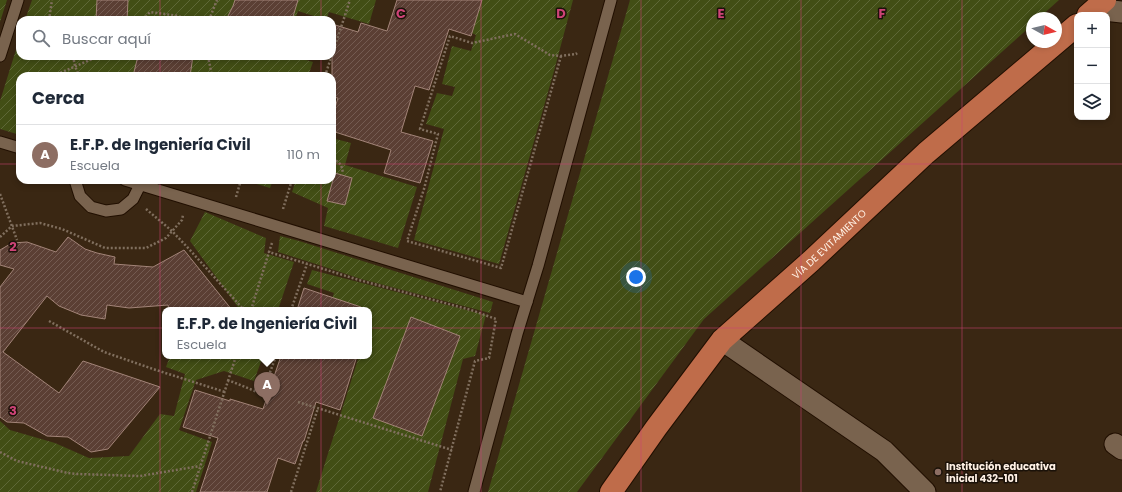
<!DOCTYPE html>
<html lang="es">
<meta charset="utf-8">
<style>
:root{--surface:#fff;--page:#f6f6f7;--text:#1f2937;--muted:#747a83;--line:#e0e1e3;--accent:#b45309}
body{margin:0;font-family:Poppins,sans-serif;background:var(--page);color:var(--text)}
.controls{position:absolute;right:12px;top:12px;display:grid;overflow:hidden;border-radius:8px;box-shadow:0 2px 6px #0003}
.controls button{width:36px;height:36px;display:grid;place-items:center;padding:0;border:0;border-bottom:1px solid var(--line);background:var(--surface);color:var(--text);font:20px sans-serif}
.compass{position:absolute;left:1026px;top:12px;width:36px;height:36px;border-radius:50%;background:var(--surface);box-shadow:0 2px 6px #0003;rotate:98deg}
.you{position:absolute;left:636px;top:277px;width:14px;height:14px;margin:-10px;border:3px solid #fff;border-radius:50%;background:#1a73e8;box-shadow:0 0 0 6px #1a73e833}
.badge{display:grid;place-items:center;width:26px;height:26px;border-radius:50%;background:var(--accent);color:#fff;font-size:13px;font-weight:700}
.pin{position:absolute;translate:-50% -33px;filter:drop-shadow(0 1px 2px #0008)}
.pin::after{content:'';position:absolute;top:21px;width:14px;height:12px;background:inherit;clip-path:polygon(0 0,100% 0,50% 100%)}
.popup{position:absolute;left:162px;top:307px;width:210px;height:52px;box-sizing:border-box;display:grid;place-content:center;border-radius:8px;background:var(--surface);filter:drop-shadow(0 1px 3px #0005);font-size:13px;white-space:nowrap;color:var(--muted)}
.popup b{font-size:15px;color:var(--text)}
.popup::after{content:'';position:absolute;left:50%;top:100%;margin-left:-8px;border:8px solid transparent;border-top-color:var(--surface)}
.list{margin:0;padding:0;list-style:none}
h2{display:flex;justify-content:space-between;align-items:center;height:52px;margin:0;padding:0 16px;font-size:17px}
h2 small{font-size:13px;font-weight:400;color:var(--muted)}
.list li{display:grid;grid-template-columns:26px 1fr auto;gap:12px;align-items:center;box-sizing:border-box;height:60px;padding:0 16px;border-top:1px solid var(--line)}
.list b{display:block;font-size:15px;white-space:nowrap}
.list p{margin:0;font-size:13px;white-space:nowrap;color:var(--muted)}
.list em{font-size:13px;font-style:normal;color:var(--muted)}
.icon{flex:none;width:22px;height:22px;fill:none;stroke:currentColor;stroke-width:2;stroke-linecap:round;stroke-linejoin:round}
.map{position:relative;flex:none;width:1122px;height:492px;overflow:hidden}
.search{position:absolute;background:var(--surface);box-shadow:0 2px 6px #0003;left:16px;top:16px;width:320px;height:44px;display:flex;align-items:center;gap:10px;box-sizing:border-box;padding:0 14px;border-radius:12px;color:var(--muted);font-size:15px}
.panel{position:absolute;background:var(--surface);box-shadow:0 2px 6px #0003;left:16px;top:72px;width:320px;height:112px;border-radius:12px}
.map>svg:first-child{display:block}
.garden{fill:url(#garden-furrows)}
.building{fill:url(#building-hatch);stroke:#a38478}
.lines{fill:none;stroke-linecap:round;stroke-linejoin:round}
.lane-casing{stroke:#210f00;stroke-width:13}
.street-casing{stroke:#210f00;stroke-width:23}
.highway-casing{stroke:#210f00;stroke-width:24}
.path{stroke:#806f5e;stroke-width:2.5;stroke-dasharray:2 2;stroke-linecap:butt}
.lane{stroke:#79634e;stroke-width:11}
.street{stroke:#79634e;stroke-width:21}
.highway{stroke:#bf6c4a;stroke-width:22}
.grid{fill:none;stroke:#ce4377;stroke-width:1;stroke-opacity:0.55}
.education-dot{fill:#8d6e63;stroke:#1b1209;stroke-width:1.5}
.labels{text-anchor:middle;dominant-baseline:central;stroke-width:3;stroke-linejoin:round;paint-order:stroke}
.street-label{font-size:10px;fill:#fff1e5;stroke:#1b1209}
.poi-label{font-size:10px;font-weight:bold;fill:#fff1e5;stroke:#1b1209;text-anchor:start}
.grid-label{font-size:13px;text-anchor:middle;font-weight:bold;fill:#ce4377;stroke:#1b1209;stroke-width:3;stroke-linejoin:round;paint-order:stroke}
</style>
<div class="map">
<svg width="1122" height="492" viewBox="0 0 1122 492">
<defs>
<pattern id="garden-furrows" width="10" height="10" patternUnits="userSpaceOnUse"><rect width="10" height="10" fill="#424e15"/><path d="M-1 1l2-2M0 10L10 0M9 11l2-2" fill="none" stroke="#5e6837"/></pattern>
<pattern id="building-hatch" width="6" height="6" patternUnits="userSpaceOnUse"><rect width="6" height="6" fill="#5b3f34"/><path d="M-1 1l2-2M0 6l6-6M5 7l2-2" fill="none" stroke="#745b51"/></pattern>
</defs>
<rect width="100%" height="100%" fill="#3a2713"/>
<!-- garden -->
<g class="garden">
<path d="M0 0H7L0 22Z"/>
<path d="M32 0H376L369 24 329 12 326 20 298 11 295 20H25Z"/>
<path d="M482 0H573L554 71 499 264 414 240 444 129 426 124 437 93 452 96 455 87 442 84 452 46 471 51 476 35 472 33Z"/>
<path d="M630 0H1059L1039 18H1032V25L704 319 577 492H488Z"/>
<path d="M20 37V56H293L313 62 308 76H20V135L0 129V101Z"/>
<path d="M332 138 351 143 345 165 417 187 398 248 324 226 328 208 292 192 296 180H332Z"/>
<path d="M243 180H273L270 188Z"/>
<path d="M205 212 266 238 264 253 294 262 278 310H240L190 241Z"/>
<path d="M280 236 299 241 493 302 490 313 361 279 319 265 278 252Z"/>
<path d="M312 270 486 315 475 356 463 359 428 492H316C330 446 345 401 359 356H369V310H328L334 293 307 284Z"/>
<path d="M170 356H263L254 381 224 371 196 380 179 430 212 442 196 492H0V421L10 430 55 443 89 458 129 456 160 414 174 416 185 374 166 367Z"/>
</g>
<!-- building -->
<g class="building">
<path d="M97 0H128L127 20H96Z"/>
<path d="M235 0H298L292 20H226L233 6Z"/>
<path d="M397 0H482L471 36 449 29 429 90 415 86 401 132 433 141 420 183 384 173 391 150 332 131V117L338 98 332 97V24L358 32 361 23 387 31Z"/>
<path d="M138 56H193L190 76H133Z"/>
<path d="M335 173 352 178 345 205 327 201Z"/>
<path d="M68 237 85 249 97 253 115 257 114 264 153 267 184 250 232 310H169L168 305 129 308 107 305 105 319 81 315 59 306 47 296 3 352 59 393 83 361 160 387 108 449 91 452 68 437 47 436 24 423 7 422 0 417V287L14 269 0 265V250L12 243 27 242 56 252Z"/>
<path d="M304 288 361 307 360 310H297Z"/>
<path d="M411 317 460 336 422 436 373 418Z"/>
<path d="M281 356H357L340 410 316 402 304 441H303L295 464 278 458 267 492H200L218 438 183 427 195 390 230 401V399L263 409Z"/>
</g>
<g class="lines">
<defs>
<g id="lane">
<path d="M0 56 18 0"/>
<path d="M0 142 20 148"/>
<path d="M75 180 80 196 91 207 106 211 121 209 133 199 140 185"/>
<path d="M125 180 527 302"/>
<path d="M474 492 517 334 538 266 611 0"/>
</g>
<g id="street">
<path d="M1095 9 1122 12"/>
<path d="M722 340 884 451 925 492"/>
<path d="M1115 444 1122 449"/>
</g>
<g id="highway">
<path d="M1088 15 1105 0"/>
<path id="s1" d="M611 492 656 428 722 340 811 261 926 153 1077 25"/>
</g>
</defs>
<!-- lane casing -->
<use href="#lane" class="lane-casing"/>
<!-- street casing -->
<use href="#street" class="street-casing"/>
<!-- highway casing -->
<use href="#highway" class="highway-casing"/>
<!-- path -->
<g class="path">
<path d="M49 20 52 0"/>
<path d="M143 20 150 12 179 16 184 20"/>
<path d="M209 20 217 0"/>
<path d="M73 56 75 66 79 76"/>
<path d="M208 56 212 76"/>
<path d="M561 56 501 268 407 241 424 189 438 134 420 129 450 36 472 43 515 34 550 55 561 56 576 54 577 53"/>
<path d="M53 76 99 56"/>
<path d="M325 76 350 0"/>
<path d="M332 159C340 162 342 165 343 174"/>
<path d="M0 194 17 240"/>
<path d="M236 197 241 180"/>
<path d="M146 209 172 231 189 249 244 310"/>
<path d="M283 209 292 180"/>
<path d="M0 237 12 226 40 223 62 229 105 248H146L166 238 182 220 183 215"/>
<path d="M272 243 269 252 359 280 471 310 496 319 489 358 475 361 440 492"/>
<path d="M251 310 269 252"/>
<path d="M291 310 307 264"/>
<path d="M49 321 104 352 156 370 225 392"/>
<path d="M228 381 236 356"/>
<path d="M298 402 452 450"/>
<path d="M0 452 17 461 68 473 77 474 140 476 200 466"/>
<path d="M192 492 228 381 233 382 262 394 276 356"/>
<path d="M291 492 318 408"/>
</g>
<!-- lane -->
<use href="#lane" class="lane"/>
<!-- street -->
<use href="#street" class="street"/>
<!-- highway -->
<use href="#highway" class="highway"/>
</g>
<!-- grid -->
<path class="grid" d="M160 0V20M321 0V20M481 0V492M641 0V492M801 0V492M962 0V492M160 56V76M321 56V76M0 164H20M332 164H1122M160 180V492M321 180V492M0 328H1122"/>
<!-- markers -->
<circle class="education-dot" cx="938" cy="472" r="4"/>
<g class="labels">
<!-- street labels -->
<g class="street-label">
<text stroke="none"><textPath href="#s1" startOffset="332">VÍA DE EVITAMIENTO</textPath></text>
</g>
<!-- poi labels -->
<g class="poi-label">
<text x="946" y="466">Institución educativa<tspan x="946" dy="12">inicial 432-101</tspan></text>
</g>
</g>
<g class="grid-label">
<text x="401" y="18">C</text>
<text x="561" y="18">D</text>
<text x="721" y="18">E</text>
<text x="882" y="18">F</text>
<text x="13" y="251">2</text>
<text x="13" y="415">3</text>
</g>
</svg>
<div class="controls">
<button>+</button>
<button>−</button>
<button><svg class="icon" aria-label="layers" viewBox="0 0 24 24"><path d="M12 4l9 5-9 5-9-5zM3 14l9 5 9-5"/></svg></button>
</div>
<svg class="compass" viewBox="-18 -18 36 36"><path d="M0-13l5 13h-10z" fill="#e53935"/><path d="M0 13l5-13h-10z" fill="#747a83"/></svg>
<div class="you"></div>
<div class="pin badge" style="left:267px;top:405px;background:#8d6e63">A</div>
<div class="popup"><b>E.F.P. de Ingeniería Civil</b>Escuela</div>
<div class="search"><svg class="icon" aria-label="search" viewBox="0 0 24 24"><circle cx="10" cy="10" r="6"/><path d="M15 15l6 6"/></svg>Buscar aquí</div>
<section class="panel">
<h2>Cerca<small></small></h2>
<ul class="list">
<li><span class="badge" style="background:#8d6e63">A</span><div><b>E.F.P. de Ingeniería Civil</b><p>Escuela</p></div><em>110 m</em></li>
</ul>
</section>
</div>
